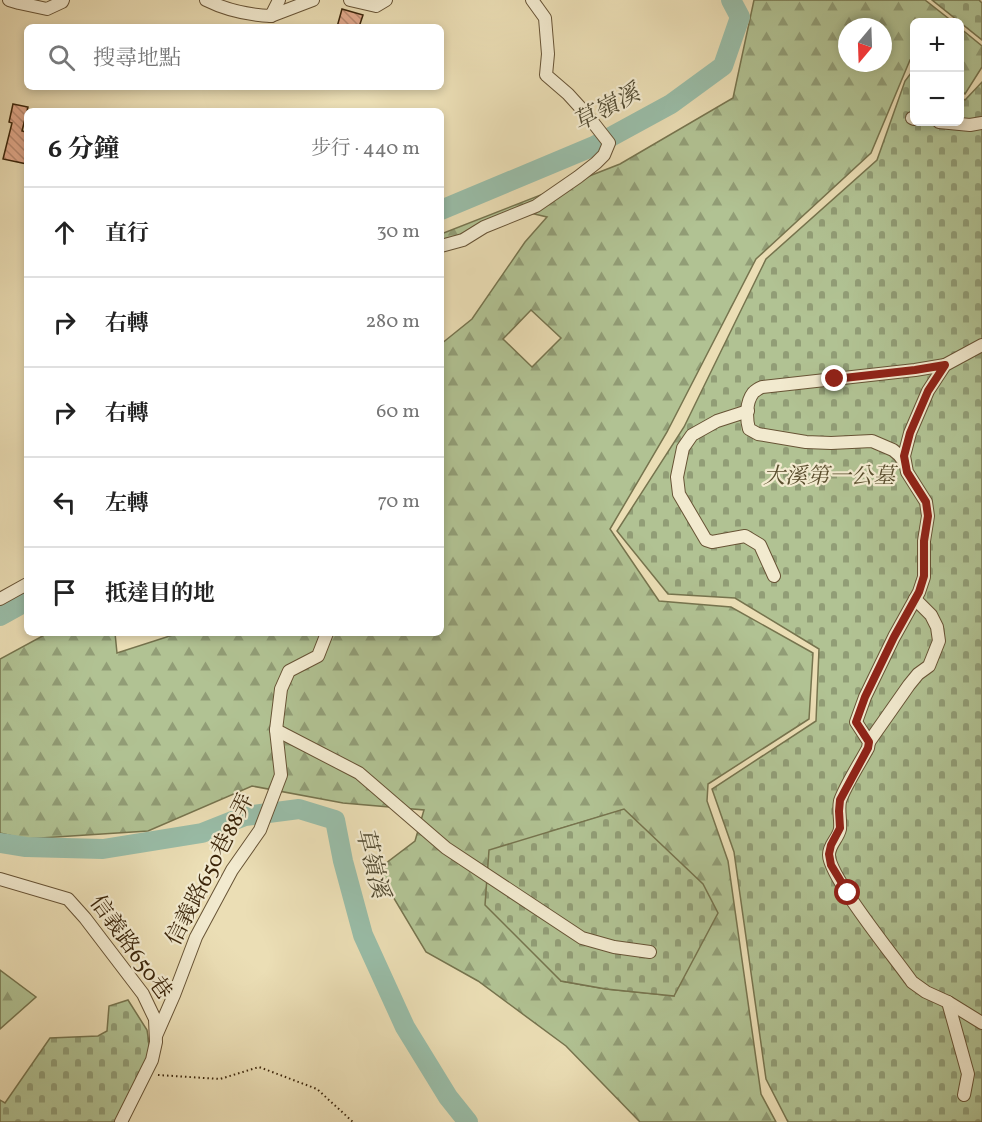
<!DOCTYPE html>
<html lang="zh-TW">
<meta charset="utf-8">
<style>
:root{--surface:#fff;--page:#f2f2f2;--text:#222;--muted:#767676;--line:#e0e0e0}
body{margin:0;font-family:Vollkorn,"Noto Serif TC",serif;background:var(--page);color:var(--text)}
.controls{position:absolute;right:18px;top:18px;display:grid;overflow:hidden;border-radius:9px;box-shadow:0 3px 9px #0003}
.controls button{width:54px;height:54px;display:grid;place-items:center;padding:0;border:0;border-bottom:2px solid var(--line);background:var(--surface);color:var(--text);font:30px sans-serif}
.compass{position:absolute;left:838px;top:18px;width:54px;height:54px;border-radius:50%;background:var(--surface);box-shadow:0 3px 9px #0003;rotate:199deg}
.stop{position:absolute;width:18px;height:18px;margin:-14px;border:4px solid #8f2418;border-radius:50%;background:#fff}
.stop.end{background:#8f2418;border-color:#fff;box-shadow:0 2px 6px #0008}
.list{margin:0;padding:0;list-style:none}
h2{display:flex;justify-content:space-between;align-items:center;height:78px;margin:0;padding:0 24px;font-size:26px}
h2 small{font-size:20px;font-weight:400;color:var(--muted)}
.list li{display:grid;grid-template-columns:39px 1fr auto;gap:18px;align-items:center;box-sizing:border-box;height:90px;padding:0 24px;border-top:2px solid var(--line)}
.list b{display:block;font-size:22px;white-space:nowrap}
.list em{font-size:20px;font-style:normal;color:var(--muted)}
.icon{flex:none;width:33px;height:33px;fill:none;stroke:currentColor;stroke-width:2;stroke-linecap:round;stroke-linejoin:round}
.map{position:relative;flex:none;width:982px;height:1122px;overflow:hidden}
.search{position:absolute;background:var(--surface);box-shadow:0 3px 9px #0003;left:24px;top:24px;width:420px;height:66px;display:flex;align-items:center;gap:15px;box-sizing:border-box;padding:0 21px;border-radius:9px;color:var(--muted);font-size:22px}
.panel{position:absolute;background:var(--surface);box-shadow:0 3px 9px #0003;left:24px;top:108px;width:420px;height:528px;border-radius:9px}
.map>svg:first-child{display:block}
.forest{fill:url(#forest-firs);stroke:#76744e;stroke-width:1.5;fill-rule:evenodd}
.cemetery{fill:url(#cemetery-stones);stroke:#76744e;stroke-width:1.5}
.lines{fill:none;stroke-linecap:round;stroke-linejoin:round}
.river{stroke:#99bda8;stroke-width:20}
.building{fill:url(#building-back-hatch);stroke:#3b250a;stroke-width:1.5}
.minor-casing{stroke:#675335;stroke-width:14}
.path{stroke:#3b250a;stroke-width:2;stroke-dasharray:1.5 3;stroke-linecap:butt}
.minor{stroke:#f2eacf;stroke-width:12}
.route{stroke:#8f2418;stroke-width:8}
.labels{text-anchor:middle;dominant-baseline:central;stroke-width:4.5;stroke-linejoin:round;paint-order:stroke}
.park-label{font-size:22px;font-style:italic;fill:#584c2c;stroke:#f2eacf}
.street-label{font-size:22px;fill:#3b250a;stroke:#f2eacf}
.water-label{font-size:24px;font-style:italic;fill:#524b32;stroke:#f2eacf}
</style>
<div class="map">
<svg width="982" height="1122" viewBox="0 0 982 1122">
<defs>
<pattern id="forest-firs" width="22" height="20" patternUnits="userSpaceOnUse" patternTransform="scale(1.5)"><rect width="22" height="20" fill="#b1c293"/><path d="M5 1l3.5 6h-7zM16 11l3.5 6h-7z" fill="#919d76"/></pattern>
<pattern id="cemetery-stones" width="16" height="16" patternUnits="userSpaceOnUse" patternTransform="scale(1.5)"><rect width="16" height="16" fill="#b1c293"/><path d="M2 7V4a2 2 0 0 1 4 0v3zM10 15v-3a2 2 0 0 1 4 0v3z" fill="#919d76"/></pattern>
<pattern id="building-back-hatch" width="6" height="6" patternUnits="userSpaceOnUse" patternTransform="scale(1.5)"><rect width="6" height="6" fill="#e5ac8f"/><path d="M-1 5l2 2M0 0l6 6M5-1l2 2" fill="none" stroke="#bb8c73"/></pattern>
</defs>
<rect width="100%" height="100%" fill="#ebdeb5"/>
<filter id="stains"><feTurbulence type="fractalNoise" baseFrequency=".00333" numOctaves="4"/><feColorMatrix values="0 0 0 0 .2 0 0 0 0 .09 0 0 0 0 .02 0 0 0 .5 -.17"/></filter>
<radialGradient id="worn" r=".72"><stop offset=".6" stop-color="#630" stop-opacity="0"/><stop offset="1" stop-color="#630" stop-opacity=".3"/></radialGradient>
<!-- forest -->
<g class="forest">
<path d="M754 0H925L953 22H914V62L910 60 871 153 756 259 667 432 610 529 659 601 731 607 813 653 809 719 708 784 707 801 728 861 761 1094 776 1122H640L566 1046 478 981 426 952 377 870 415 841 424 810 343 803 252 786 148 831 25 839 0 833V659L48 633H115L117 653 179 633H441V344L472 319 525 242 547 217 526 212 479 226 441 243V234L620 164 733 98ZM847 27H883V63H847ZM531 310 561 338 532 367 503 339ZM623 810 674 996 606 989 561 981 552 831Z"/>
<path d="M960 28 982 46V67L965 94 960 91Z"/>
<path d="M0 970 36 997 0 1029Z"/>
</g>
<!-- cemetery -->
<g class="cemetery">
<path d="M932 0H979L982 3V40Z"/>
<path d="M914 69V122H960V97L965 100 982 82V1122H788L766 1079 734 852 712 789 816 721 819 649 735 598 668 594 617 531 684 427 766 259 877 160 905 81Z"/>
<path d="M624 809 703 884 718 913 674 996 606 989 561 981 485 905 489 850Z"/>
<path d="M128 1000 147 1030 151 1057 128 1122H0V1100L5 1103 50 1038 98 1036 107 1031 109 1006Z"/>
</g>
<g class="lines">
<!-- river -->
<g class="river">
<path d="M441 210 594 146 671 104 723 66 740 17 731 0"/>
<path d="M0 616 27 601"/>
<path d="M0 843 26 847 103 849 202 833 245 816 299 809 335 820 343 861 363 935 405 1027 448 1097 468 1122"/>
</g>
</g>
<!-- building -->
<g class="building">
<path d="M342 9 363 15 359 27H337Z"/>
<path d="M13 104 28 107 22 131 27 132V164L3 159 12 123 9 122Z"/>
</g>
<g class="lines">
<defs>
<g id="minor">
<path d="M9 0 19 3 47 9 62 2 63 0"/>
<path d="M206 0C226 10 249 15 271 16L279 0"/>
<path d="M350 0 376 6 386 0"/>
<path d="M271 16 313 0"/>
<path d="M912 118 914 119"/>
<path d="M939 122 970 125 982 123"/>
<path d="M441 246 463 240 484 227 536 206 578 177 596 163 604 155 609 143 588 116 568 94 546 75 548 54 545 18 532 0"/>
<path d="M982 345 945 365 928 391 910 433 904 456 907 472 926 502 928 516 924 541V577L919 592 894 637 865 697 856 722 869 742 868 748C860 763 845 786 840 801 838 811 841 820 840 829 838 839 829 844 829 855 829 877 896 959 912 982L926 992 948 1002 982 1023"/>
<path d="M748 411 717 421 692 435 683 448 677 477 679 494 706 540 712 542 745 536 760 545 774 576"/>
<path d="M905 463 899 455 893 450 872 441 831 443 806 442 758 434 749 429C746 418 746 402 753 393 753 392 761 387 762 387L915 370 945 365"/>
<path d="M0 599 27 584"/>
<path d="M276 730 359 773 446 848 582 938 614 947 650 952"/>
<path d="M869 742 909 685 918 674 929 666 939 641 937 627 931 615 915 599"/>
<path d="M0 879 68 899 85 918 143 994 155 1019 156 1042 152 1060 121 1122"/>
<path d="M948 1002 968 1074 964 1095"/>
<path d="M156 1036 174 995 196 937 232 870 260 830 281 775 276 730 281 689 289 671 318 656 327 633"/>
</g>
</defs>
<!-- minor casing -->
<use href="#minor" class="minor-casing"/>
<!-- path -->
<path class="path" d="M158 1075 220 1079 259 1067 317 1089 353 1122"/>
<!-- minor -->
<use href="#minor" class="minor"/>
</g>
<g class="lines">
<!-- route -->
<path class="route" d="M835 379 915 370 945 365 928 391 910 433 904 456 907 472 926 502 928 516 924 541V576L919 592 894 637 865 697 856 722 869 742 868 748 840 800 839 811 840 828 831 845 829 854 831 865 848 893"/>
</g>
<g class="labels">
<!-- park labels -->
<g class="park-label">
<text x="829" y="477">大溪第一公墓</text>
</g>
<!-- street labels -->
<g class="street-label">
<text transform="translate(211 870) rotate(-63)">信義路650巷88弄</text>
<text transform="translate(130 948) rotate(54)">信義路650巷</text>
</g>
<!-- water labels -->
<g class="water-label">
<text transform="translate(607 109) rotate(-28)">草嶺溪</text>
<text transform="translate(371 863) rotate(76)">草嶺溪</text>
</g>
</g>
<rect width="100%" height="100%" filter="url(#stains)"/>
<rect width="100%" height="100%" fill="url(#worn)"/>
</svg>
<div class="controls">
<button>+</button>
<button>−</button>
</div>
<svg class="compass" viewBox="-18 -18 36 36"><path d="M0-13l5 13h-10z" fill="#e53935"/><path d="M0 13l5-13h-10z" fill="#767676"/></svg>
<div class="stop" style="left:848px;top:893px"></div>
<div class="stop end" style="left:835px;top:379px"></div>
<div class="search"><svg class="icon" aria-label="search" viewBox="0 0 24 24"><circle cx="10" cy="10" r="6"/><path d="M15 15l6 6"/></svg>搜尋地點</div>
<section class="panel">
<h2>6 分鐘<small>步行 · 440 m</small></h2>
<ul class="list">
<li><svg class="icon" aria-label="ahead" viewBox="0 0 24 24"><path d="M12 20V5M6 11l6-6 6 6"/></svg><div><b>直行</b></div><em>30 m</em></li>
<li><svg class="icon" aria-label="right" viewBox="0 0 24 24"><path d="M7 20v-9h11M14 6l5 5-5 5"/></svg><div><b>右轉</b></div><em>280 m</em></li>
<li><svg class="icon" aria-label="right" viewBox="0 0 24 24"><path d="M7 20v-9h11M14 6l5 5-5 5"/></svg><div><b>右轉</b></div><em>60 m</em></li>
<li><svg class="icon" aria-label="left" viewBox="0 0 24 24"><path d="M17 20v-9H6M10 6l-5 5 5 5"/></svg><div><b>左轉</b></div><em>70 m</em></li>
<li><svg class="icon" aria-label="arrive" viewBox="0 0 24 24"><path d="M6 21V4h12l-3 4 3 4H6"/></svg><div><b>抵達目的地</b></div></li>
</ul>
</section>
</div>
